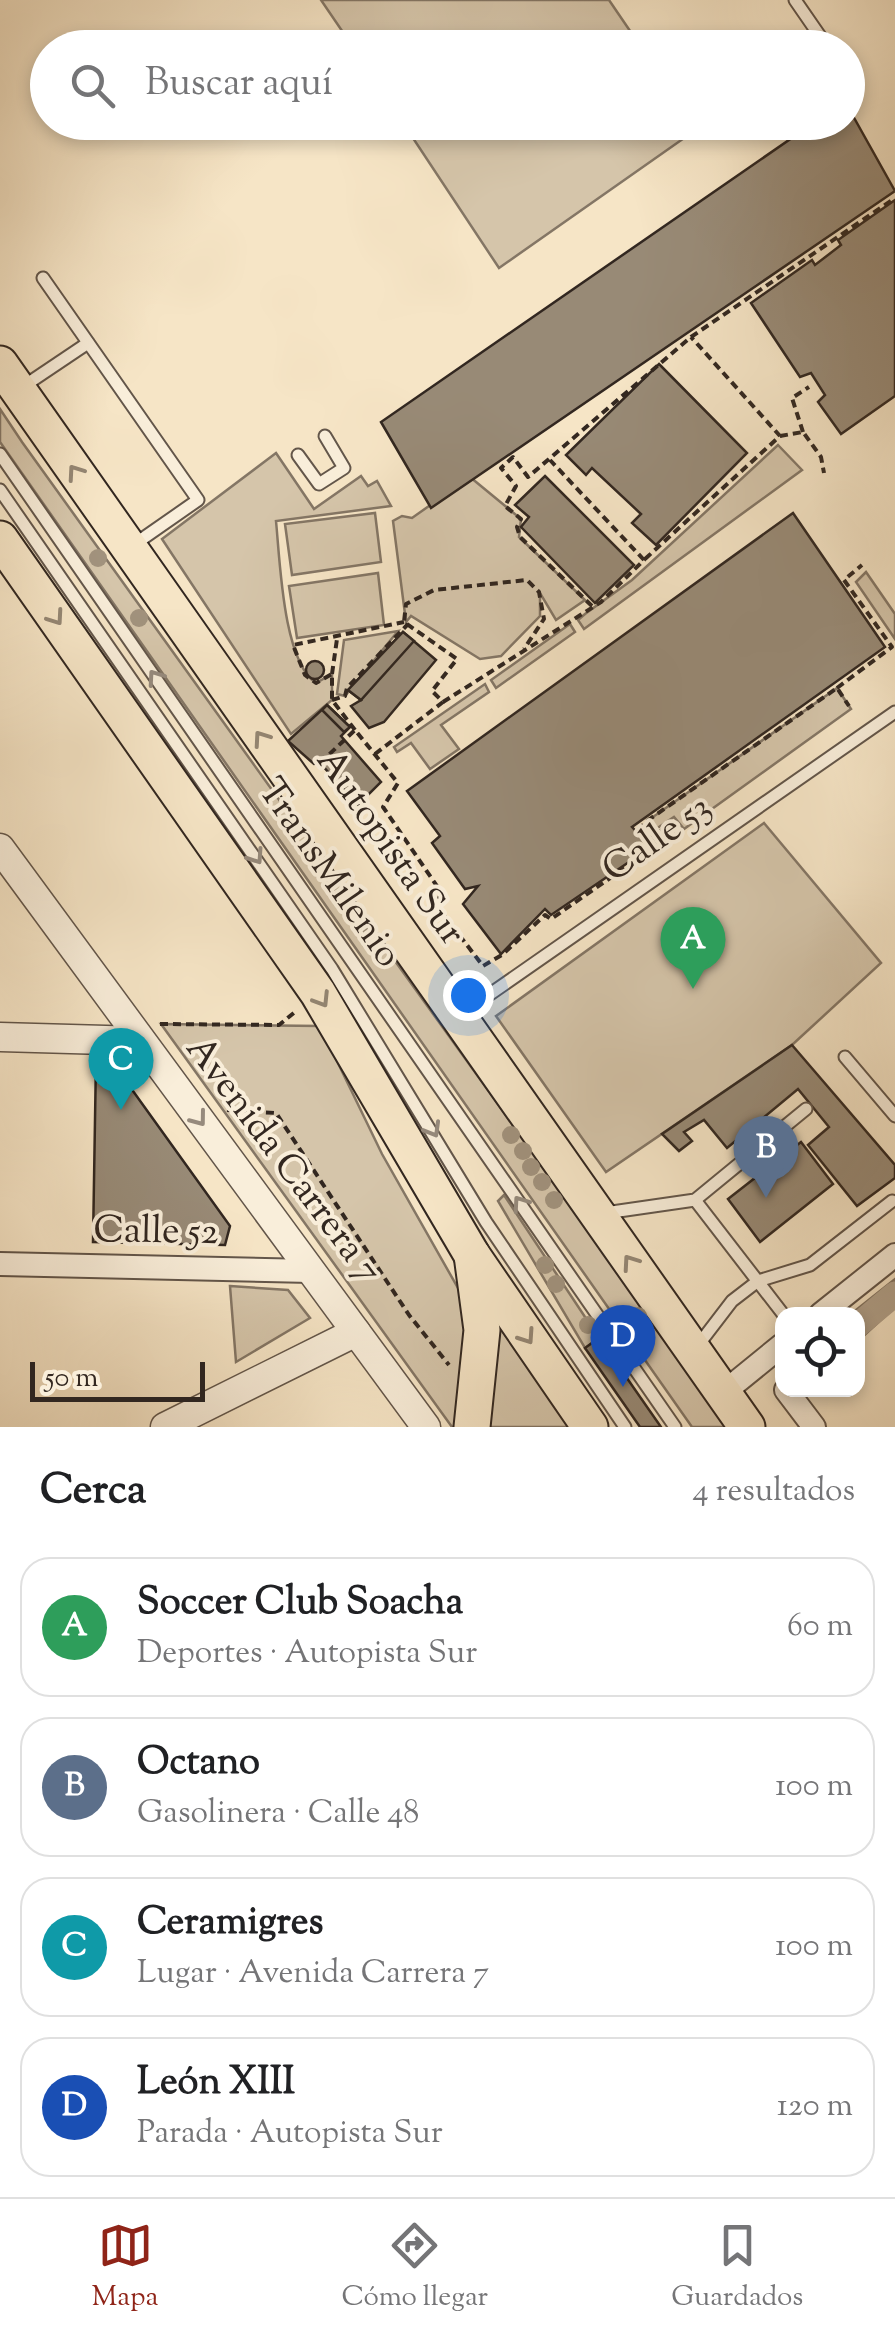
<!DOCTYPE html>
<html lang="es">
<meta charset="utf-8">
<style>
:root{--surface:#fff;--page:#f6f6f6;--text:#202124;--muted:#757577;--line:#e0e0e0;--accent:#8f2418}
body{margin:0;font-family:"Sorts Mill Goudy",serif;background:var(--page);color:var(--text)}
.controls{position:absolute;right:30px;bottom:30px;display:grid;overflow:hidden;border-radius:20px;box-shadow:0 5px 15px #0003}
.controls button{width:90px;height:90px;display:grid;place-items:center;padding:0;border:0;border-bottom:2px solid var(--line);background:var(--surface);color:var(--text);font:50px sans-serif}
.scale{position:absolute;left:30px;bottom:25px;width:175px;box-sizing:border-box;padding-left:10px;border:5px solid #322720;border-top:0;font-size:28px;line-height:35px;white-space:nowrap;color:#322720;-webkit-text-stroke:8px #f9eeda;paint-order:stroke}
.you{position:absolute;left:468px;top:995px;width:35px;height:35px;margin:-25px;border:8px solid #fff;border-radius:50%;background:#1a73e8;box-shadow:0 0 0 15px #1a73e833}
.badge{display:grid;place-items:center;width:65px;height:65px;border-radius:50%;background:var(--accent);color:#fff;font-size:32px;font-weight:700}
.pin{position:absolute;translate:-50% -82px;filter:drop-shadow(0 2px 5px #0008)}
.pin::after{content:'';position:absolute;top:52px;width:35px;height:30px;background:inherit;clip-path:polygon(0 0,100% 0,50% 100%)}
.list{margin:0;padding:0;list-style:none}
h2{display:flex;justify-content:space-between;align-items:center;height:130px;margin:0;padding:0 40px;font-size:42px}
h2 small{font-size:32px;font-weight:400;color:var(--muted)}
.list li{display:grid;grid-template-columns:65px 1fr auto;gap:30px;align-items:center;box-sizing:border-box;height:140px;margin:0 20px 20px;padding:0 20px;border:2px solid var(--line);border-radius:30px}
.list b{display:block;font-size:38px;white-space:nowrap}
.list p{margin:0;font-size:32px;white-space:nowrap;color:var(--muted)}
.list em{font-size:32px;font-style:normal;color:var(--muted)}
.icon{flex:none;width:55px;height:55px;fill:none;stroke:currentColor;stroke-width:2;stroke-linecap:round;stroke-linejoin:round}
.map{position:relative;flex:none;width:895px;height:1427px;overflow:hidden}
.search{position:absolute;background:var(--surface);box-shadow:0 5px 15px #0003;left:30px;right:30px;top:30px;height:110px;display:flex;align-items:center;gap:25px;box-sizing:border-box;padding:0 35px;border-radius:55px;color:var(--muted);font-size:38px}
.sheet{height:770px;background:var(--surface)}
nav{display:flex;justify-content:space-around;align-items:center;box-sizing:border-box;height:140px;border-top:2px solid var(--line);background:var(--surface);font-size:28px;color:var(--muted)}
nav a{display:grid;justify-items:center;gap:5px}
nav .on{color:var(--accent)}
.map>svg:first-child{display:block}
.green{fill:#d5c5aa;stroke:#847665;stroke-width:2.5}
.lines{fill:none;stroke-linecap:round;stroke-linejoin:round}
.canal{stroke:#b3a48e;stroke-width:25}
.building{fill:#988a76;stroke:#322720;stroke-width:2.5}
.service-casing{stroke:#63564a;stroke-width:15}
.minor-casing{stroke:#63564a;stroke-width:26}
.tertiary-casing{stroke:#63564a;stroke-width:31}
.primary-casing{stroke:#322720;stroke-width:39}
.trunk-casing{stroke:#322720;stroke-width:39}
.path{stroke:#322720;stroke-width:4;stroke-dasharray:8 5;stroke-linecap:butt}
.service{stroke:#f9eeda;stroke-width:11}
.minor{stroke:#f9eeda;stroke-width:22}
.tertiary{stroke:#f9eeda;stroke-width:28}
.primary{stroke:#f6e5c6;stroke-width:35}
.trunk{stroke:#f6e5c6;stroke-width:35}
.tree{fill:#a1927d}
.oneway{stroke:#948673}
.oneway2{stroke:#968a7d}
.labels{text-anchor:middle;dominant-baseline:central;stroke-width:8;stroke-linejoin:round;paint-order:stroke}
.street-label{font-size:38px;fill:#322720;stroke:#f9eeda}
</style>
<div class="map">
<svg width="895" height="1427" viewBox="0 0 895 1427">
<rect width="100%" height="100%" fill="#f6e5c6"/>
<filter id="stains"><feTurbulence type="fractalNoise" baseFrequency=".002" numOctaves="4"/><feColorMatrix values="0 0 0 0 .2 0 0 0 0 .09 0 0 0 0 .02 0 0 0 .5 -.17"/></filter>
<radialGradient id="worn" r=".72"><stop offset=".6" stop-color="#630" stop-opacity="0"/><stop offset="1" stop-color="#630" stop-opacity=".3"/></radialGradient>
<!-- green -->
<g class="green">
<path d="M321 0H609L641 47H353Z"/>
<path d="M692 122 697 129 499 268 403 123Z"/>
<path d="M0 409 22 442 730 1427H692L0 442Z"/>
<path d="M778 445 802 470 584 629 578 620 585 614 632 580Z"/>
<path d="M276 453 314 509 361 476 368 486 377 481 391 506 276 521C280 561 283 661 316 683L332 674V700L291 734 162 539Z"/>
<path d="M470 477 521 519 519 537 585 600 556 620 540 593V616L501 656 480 659 411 616 406 622 393 521 402 516 412 518Z"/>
<path d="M375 513 381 562 292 575 285 524Z"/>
<path d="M866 572 895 614V639L856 582Z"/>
<path d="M378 573 384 625 297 638 289 586Z"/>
<path d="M570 624 575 632 496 688 491 680Z"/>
<path d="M398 631 345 696 337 694 344 640Z"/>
<path d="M485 684 489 692 441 725 459 749 430 769 411 743 397 752 394 747Z"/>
<path d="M837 688 851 709 684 829 674 817 656 829 650 819Z"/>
<path d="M764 823 881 963 792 1045 606 1172 496 1016Z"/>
<path d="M161 1024 320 1026 382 1154 471 1311 464 1427H452Z"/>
<path d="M504 1195 599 1338 585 1348 498 1201Z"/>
<path d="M895 1279V1307L858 1341V1314H851Z"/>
<path d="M230 1286 288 1290 310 1318 236 1362Z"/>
<path d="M496 1322 570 1427H484Z"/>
</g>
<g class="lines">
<!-- canal -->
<path class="canal" d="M858 1325 895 1294"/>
</g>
<!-- building -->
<g class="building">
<path d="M848 107 895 191 431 508 381 422 815 122H848Z"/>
<path d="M895 200V396L841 434 818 402 825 395 811 373 800 377 751 303 812 260 815 265 841 245 838 240Z"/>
<path d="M659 364 747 453 656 545 632 523 641 514 592 468 586 475 566 455Z"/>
<path d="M545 476 634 565 595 603 521 527 529 517 515 505Z"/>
<path d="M793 513 885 647 632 827 651 847 551 915 545 909 501 954 463 904 478 886 465 889 432 843 440 836 407 791Z"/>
<path d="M403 632 436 660 384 722 369 728 351 706 361 700 348 690Z"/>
<path d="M403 632 414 641 361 700 348 690Z"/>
<circle cx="315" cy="670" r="9"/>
<path d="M327 705 350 727 341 736 381 782 358 805 320 763 314 764 288 741Z"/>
<path d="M327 705 350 727 344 732 322 710Z"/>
<path d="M672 822 679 831 659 845 652 836Z"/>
<path d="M792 1045 895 1165V1178L857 1206 808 1145 829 1127 798 1089 727 1148 704 1120 684 1132 692 1141 679 1151 662 1134Z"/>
<path d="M96 1059H110L230 1226 225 1245 93 1242Z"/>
<path d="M801 1142 833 1184 760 1242 728 1199Z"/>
<path d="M599 1338 661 1427H640L585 1348Z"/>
</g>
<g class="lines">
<defs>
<g id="service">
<path d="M795 0 824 42"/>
<path d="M43 278 198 500 132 546"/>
<path d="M21 388 88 343"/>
<path d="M0 454 675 1427"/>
<path d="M298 455 319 484 344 468 325 436"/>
<path d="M0 490 332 969 486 1222 625 1427"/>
<path d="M460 1015 895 712"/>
<path d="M845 1057 895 1116"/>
<path d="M695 1200 783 1314"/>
<path d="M605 1213 695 1200 806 1109"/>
<path d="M696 1348 732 1301 758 1281 810 1265 892 1201"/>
</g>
<g id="minor">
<path d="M0 1264 311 1271"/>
<path d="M821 1314 895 1255"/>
<path d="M786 1390 814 1427"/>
<path d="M723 1393 782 1345"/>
</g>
<g id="tertiary">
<path d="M0 848 426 1427"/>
<path d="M0 1037 141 1041"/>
<path d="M165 1427 356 1332"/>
</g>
<path id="primary" d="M472 1255 482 1330 472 1427"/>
<g id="trunk">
<path d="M0 364 747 1427"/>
<path d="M0 539 318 993 472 1255 590 1427"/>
</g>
</defs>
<!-- service casing -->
<use href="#service" class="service-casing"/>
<!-- minor casing -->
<use href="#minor" class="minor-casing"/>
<!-- tertiary casing -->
<use href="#tertiary" class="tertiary-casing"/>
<!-- primary casing -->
<use href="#primary" class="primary-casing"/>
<!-- trunk casing -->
<use href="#trunk" class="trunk-casing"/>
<!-- path -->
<g class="path">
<path d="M803 432 792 398 809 387"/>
<path d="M780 436 803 432 821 457 824 473"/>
<path d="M645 559 780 436 691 337"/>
<path d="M592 606 520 537 517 527 521 519 505 506 516 486 501 468 513 457 528 477 691 337 895 198"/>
<path d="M332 674 337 639"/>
<path d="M837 688 892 647 844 580 862 565"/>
<path d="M332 700 345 696 347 688 408 624"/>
<path d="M443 702 601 602 644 560 550 460"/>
<path d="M355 730 332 700V674L316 683 305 675 293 645 404 622"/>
<path d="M375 754 443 702 432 691 457 659 404 622 406 604 434 590 527 580 539 592 544 619 524 649"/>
<path d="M320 763 355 730 398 783 383 807 441 892 437 906 483 966 502 955 545 915 551 919 655 847 641 827 647 821 837 688 849 706"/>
<path d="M160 1024 279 1025 295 1012"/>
<path d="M227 1110 276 1113 409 1315 449 1365"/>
</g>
<!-- service -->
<use href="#service" class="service"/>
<!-- minor -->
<use href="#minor" class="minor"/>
<!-- tertiary -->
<use href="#tertiary" class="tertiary"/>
<!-- primary -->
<use href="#primary" class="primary"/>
<!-- trunk -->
<use href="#trunk" class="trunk"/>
</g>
<!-- trees -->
<g class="tree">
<circle cx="98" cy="558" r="9"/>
<circle cx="139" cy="618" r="9"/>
<circle cx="324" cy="868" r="9"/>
<circle cx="340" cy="897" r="9"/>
<circle cx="363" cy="926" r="9"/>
<circle cx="511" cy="1135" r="9"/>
<circle cx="523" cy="1151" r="9"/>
<circle cx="531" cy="1167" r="9"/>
<circle cx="542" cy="1182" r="9"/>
<circle cx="554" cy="1200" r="9"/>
<circle cx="545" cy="1265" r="9"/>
<circle cx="556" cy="1284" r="9"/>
<circle cx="638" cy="1316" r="9"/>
<circle cx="588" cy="1325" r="9"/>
</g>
<!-- one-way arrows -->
<defs><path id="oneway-chevron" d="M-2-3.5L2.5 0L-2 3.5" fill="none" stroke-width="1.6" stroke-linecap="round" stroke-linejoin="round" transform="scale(2.5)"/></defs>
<g class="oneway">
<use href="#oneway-chevron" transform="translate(75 472) rotate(-125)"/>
<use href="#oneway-chevron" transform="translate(56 618) rotate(55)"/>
<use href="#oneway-chevron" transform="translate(261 738) rotate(-125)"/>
<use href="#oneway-chevron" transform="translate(322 1000) rotate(58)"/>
<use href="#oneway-chevron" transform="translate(630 1262) rotate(-125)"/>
<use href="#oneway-chevron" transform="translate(527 1337) rotate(56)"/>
</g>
<g class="oneway2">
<use href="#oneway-chevron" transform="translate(155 677) rotate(-125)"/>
<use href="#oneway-chevron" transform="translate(256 857) rotate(56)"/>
<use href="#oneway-chevron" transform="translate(199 1119) rotate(53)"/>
<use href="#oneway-chevron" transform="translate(433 1130) rotate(60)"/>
<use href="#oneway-chevron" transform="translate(520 1203) rotate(-125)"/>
</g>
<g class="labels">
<!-- street labels -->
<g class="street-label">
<text transform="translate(658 840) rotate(-35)">Calle 53</text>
<text transform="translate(389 848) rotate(55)">Autopista Sur</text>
<text transform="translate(328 874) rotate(55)">TransMilenio</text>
<text transform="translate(282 1161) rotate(53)">Avenida Carrera 7</text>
<text transform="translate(156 1233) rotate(1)">Calle 52</text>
</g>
</g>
<rect width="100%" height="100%" filter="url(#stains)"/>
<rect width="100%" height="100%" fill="url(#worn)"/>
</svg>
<div class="controls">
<button><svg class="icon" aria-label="locate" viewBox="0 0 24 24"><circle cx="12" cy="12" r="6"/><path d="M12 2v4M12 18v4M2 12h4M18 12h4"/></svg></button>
</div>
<div class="scale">50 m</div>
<div class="you"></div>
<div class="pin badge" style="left:693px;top:989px;background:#2e9e5b">A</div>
<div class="pin badge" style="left:766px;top:1198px;background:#5c6f8a">B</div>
<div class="pin badge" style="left:121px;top:1110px;background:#0f9aa8">C</div>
<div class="pin badge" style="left:623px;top:1387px;background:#1a4fb4">D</div>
<div class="search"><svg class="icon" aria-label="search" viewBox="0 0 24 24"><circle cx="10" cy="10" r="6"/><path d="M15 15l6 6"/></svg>Buscar aquí</div>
</div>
<section class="sheet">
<h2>Cerca<small>4 resultados</small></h2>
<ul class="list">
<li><span class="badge" style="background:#2e9e5b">A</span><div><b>Soccer Club Soacha</b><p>Deportes · Autopista Sur</p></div><em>60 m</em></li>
<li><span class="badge" style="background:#5c6f8a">B</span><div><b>Octano</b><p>Gasolinera · Calle 48</p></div><em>100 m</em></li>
<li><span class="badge" style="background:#0f9aa8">C</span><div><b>Ceramigres</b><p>Lugar · Avenida Carrera 7</p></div><em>100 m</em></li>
<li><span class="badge" style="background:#1a4fb4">D</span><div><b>León XIII</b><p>Parada · Autopista Sur</p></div><em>120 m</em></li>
</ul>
</section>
<nav>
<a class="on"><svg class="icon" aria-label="map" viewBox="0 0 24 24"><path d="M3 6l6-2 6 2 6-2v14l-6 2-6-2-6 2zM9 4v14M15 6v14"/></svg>Mapa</a>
<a><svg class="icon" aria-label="directions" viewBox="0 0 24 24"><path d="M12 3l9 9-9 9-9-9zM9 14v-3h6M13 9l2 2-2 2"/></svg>Cómo llegar</a>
<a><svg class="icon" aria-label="saved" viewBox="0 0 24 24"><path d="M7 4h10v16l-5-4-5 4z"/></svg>Guardados</a>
</nav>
